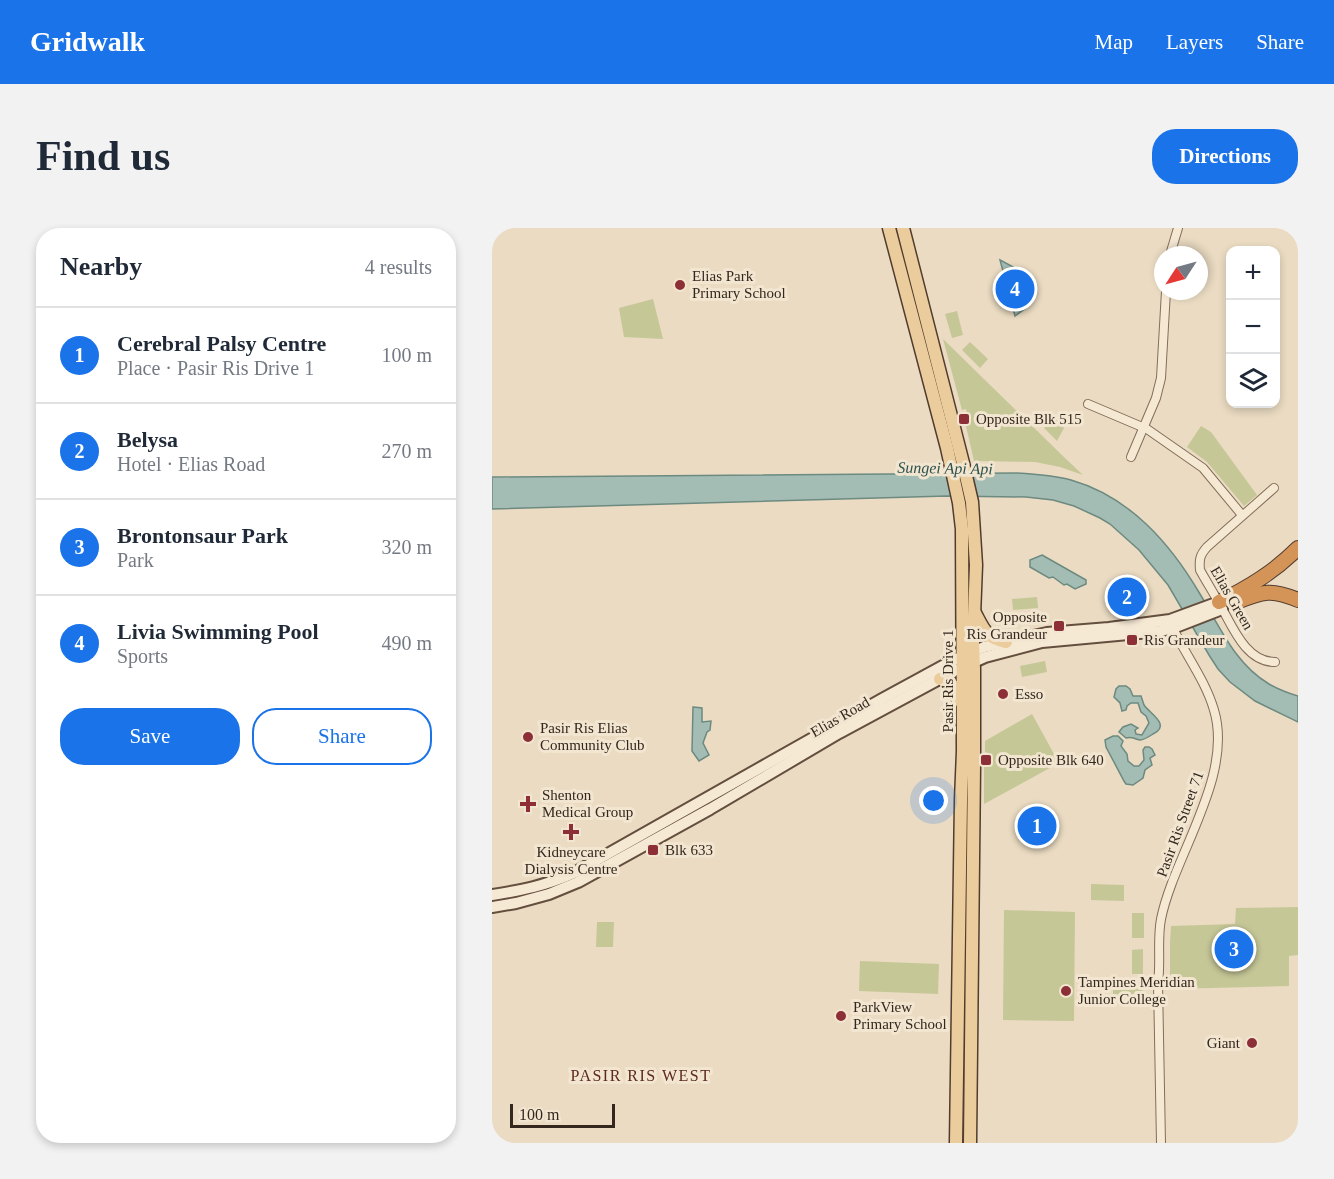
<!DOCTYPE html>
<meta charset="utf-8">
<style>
:root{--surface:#fff;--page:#f2f2f3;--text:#1f2937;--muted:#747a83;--line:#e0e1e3;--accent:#1a73e8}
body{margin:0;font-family:"Times New Roman",serif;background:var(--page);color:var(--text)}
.controls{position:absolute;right:18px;top:18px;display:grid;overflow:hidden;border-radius:12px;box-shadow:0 3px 9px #0003}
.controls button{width:54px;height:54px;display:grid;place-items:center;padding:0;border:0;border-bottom:2px solid var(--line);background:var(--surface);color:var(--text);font:30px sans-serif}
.compass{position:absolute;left:662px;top:18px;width:54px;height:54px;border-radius:50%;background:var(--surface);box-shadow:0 3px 9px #0003;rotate:234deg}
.scale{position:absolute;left:18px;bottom:15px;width:105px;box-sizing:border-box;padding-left:6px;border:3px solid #34271e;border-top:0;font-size:16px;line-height:21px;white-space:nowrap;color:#34271e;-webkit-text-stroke:4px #f2e6d1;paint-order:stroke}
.you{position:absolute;left:442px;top:573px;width:21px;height:21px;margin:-15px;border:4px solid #fff;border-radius:50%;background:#1a73e8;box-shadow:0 0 0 9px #1a73e833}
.badge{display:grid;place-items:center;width:39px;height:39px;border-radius:50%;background:var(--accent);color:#fff;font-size:20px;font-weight:700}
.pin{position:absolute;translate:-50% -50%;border:3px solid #fff;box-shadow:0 2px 6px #0006}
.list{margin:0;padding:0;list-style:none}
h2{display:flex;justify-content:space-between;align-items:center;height:78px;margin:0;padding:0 24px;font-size:26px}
h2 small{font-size:20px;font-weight:400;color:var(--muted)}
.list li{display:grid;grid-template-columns:39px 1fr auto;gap:18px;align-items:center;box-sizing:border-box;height:96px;padding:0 24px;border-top:2px solid var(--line)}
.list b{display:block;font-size:22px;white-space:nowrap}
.list p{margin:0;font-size:20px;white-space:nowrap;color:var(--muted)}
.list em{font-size:20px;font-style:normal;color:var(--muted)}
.actions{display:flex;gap:12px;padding:18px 24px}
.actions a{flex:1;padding:14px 0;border:2px solid var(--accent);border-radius:24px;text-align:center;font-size:21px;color:var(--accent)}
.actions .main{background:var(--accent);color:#fff}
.icon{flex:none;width:33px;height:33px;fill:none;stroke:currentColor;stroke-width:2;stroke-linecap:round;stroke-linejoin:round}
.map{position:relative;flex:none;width:806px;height:915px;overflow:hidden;border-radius:24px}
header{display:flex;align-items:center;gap:36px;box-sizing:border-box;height:84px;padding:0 30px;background:var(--accent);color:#fff}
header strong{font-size:28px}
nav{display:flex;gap:33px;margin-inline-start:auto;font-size:21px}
.intro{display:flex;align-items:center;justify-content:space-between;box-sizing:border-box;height:144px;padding:0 36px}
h1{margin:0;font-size:42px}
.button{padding:15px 27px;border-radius:24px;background:var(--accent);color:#fff;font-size:21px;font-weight:700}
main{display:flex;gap:36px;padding:0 36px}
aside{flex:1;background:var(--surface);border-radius:24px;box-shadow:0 3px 9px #0003}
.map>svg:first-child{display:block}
.green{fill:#c6c797}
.water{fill:#a4bdb4;stroke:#6c8a80;stroke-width:1.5}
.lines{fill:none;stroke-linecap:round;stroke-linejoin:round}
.minor-casing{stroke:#836d5b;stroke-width:10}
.secondary-casing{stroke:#644e3e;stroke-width:14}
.primary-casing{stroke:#513c2f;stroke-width:15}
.motorway-casing{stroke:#513c2f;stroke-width:16}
.minor{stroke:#f6e9d4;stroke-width:8}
.secondary{stroke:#f6e9d4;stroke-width:10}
.primary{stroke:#ebcc9c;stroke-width:12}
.motorway{stroke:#d49458;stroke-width:14}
.poi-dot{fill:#8d2f37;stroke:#f2e6d1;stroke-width:2}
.labels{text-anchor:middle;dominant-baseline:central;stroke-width:6;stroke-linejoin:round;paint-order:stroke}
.poi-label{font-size:15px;fill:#34271e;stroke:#f2e6d1;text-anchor:start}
.street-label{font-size:15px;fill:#34271e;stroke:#f2e6d1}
.water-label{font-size:16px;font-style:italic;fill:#2e524d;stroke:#f2e6d1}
.neighbourhood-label{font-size:16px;letter-spacing:1.5px;fill:#5d2820;stroke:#f2e6d1}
</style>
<header>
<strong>Gridwalk</strong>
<nav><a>Map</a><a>Layers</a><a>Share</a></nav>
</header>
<div class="intro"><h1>Find us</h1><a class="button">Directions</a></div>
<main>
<aside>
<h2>Nearby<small>4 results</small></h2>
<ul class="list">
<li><span class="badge">1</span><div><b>Cerebral Palsy Centre</b><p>Place · Pasir Ris Drive 1</p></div><em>100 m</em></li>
<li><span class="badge">2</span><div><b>Belysa</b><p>Hotel · Elias Road</p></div><em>270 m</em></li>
<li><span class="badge">3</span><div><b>Brontonsaur Park</b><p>Park</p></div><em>320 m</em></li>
<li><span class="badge">4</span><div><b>Livia Swimming Pool</b><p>Sports</p></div><em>490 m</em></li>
</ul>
<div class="actions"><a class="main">Save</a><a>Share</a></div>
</aside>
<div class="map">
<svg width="806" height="915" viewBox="0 0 806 915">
<rect width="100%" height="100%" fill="#eadbc2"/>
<!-- green -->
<g class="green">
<path d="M161 71 171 111 132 109 127 80Z"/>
<path d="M465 83 471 107 460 110 453 86Z"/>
<path d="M451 111 574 231 591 247 568 239 543 234 482 233 474 198 478 196 474 181 470 182Z"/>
<path d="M478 114 496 131 488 140 470 122Z"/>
<path d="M562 189 572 200 565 213 552 200Z"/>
<path d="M709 198 719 204 765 267 752 278 715 234 695 219Z"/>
<path d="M545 369 546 380 521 382 520 371Z"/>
<path d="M553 433 555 444 530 449 528 438Z"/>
<path d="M540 486 567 535 492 576V539H496L497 525 493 524V513Z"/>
<path d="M599 656 632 657V673L599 672Z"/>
<path d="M806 679V727L797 728V758L678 761V715L679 698 743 696 744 680Z"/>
<path d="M512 682 583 684 582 793 511 792Z"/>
<rect x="640" y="685" width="12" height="25"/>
<path d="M105 694H122L121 719H104Z"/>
<path d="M651 721V746H640V722Z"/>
<path d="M368 733 447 736 446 766 367 763Z"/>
<path d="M621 754H650L651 769H621Z"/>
</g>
<!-- water -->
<g class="water">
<path d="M508 32 527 42 534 80 523 88Z"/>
<path d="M524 245C542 246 561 247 579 252 638 269 678 315 708 366 728 399 743 436 777 456 786 461 796 465 806 468V494L763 473 738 454 726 441 717 427 676 357 647 322 618 296 608 290 582 278 561 272 534 269 455 268 0 281V249Z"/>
<path d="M550 327 594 352V356L583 361 575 356 572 357 561 349 557 350 538 339V332Z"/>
<path d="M627 458H634L638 461 641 468H649C650 471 651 474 652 477 657 485 680 497 661 506 658 508 651 512 648 512 642 511 640 508 634 510L627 504 631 499 639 496 646 500 643 502 644 506 650 507 657 495 654 488 649 484 646 475H639L635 478 634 482 630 483 628 475 622 469 624 461Z"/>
<path d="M201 479 210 480V494L219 493 218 502 215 504 211 515 217 527 207 533 200 523Z"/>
<path d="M621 508H626L631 513 629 518 635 526 636 533 642 538H647L652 532 651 522 653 519H657L660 521 663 527 658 530 660 537 653 542 651 550 641 557 634 556 632 553 614 519 613 512Z"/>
</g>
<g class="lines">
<defs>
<g id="minor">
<path d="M678 27 686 0"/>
<path d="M596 176 655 201 711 240 750 287"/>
<path d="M639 229 664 170 669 150 674 63"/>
<path d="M782 260 715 319C708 327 707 331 708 342 714 353 721 364 727 375 740 397 753 434 783 434"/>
<path d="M669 915 666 755C669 733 665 712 669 691 682 627 742 548 722 482 713 451 692 425 679 396"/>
</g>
<g id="secondary">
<path d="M0 667C32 662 52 658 82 645L390 471 462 432 492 419 555 405 617 400 678 392 727 374"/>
<path d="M0 679 24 675 57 666 86 654 218 581 347 505 462 443 493 429 550 414 669 403 681 400 730 381"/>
</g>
<g id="primary">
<path d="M397 0 455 220 467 275 470 301 471 523 469 572 464 915"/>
<path d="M411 0 471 235 480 274 484 337 481 414 482 441V538L478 915"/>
<path d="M483 385C492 402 494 410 514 414"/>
<path d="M448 451C459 454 466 459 466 472"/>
</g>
<g id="motorway">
<path d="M727 374C757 359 782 344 806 320"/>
<path d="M745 374C771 363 780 361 806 372"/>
</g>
</defs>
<!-- minor casing -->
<use href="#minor" class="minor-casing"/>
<!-- secondary casing -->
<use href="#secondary" class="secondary-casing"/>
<!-- primary casing -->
<use href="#primary" class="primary-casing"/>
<!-- motorway casing -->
<use href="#motorway" class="motorway-casing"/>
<!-- minor -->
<use href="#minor" class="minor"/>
<!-- secondary -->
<use href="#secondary" class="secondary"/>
<!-- primary -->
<use href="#primary" class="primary"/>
<!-- motorway -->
<use href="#motorway" class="motorway"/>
</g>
<!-- markers -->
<g class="poi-dot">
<circle cx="188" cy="57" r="6"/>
<rect x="466" y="185" width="12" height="12" rx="3"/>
<rect x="561" y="392" width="12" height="12" rx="3"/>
<rect x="634" y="406" width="12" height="12" rx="3"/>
<circle cx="511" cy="466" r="6"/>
<circle cx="36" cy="509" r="6"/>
<rect x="488" y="526" width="12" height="12" rx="3"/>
<path d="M33 567h6v6h6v6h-6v6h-6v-6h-6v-6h6z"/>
<path d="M76 595h6v6h6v6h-6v6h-6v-6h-6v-6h6z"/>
<rect x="155" y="616" width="12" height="12" rx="3"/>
<circle cx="574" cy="763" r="6"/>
<circle cx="349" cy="788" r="6"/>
<circle cx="760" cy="815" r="6"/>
</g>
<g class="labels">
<!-- poi labels -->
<g class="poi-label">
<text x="200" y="48">Elias Park<tspan x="200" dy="17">Primary School</tspan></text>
<text x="484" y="191">Opposite Blk 515</text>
<text x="555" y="389" text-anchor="end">Opposite<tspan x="555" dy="17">Ris Grandeur</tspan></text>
<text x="652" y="412">Ris Grandeur</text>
<text x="523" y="466">Esso</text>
<text x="48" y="500">Pasir Ris Elias<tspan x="48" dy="17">Community Club</tspan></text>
<text x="506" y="532">Opposite Blk 640</text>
<text x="50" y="567">Shenton<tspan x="50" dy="17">Medical Group</tspan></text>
<text x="173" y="622">Blk 633</text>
<text x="79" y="624" text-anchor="middle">Kidneycare<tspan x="79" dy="17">Dialysis Centre</tspan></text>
<text x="586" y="754">Tampines Meridian<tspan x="586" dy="17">Junior College</tspan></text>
<text x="361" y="779">ParkView<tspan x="361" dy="17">Primary School</tspan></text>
<text x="748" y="815" text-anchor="end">Giant</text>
</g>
<!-- street labels -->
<g class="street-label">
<text transform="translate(740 370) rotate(60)">Elias Green</text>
<text transform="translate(456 453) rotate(-90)">Pasir Ris Drive 1</text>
<text transform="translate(348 489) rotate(-30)">Elias Road</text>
<text transform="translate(688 596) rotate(-70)">Pasir Ris Street 71</text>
</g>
<!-- water labels -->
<g class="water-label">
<text transform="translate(453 240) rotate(1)">Sungei Api Api</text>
</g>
<!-- neighbourhood labels -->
<g class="neighbourhood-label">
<text x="149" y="847">PASIR RIS WEST</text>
</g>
</g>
</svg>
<div class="controls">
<button>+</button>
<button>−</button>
<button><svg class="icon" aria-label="layers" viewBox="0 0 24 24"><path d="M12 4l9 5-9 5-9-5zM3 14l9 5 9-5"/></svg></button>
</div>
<svg class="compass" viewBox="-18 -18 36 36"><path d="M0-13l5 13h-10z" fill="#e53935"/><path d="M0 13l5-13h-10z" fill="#747a83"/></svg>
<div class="scale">100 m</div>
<div class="you"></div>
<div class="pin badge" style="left:545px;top:598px">1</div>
<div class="pin badge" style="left:635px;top:369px">2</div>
<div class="pin badge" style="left:742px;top:721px">3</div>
<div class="pin badge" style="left:523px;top:61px">4</div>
</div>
</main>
